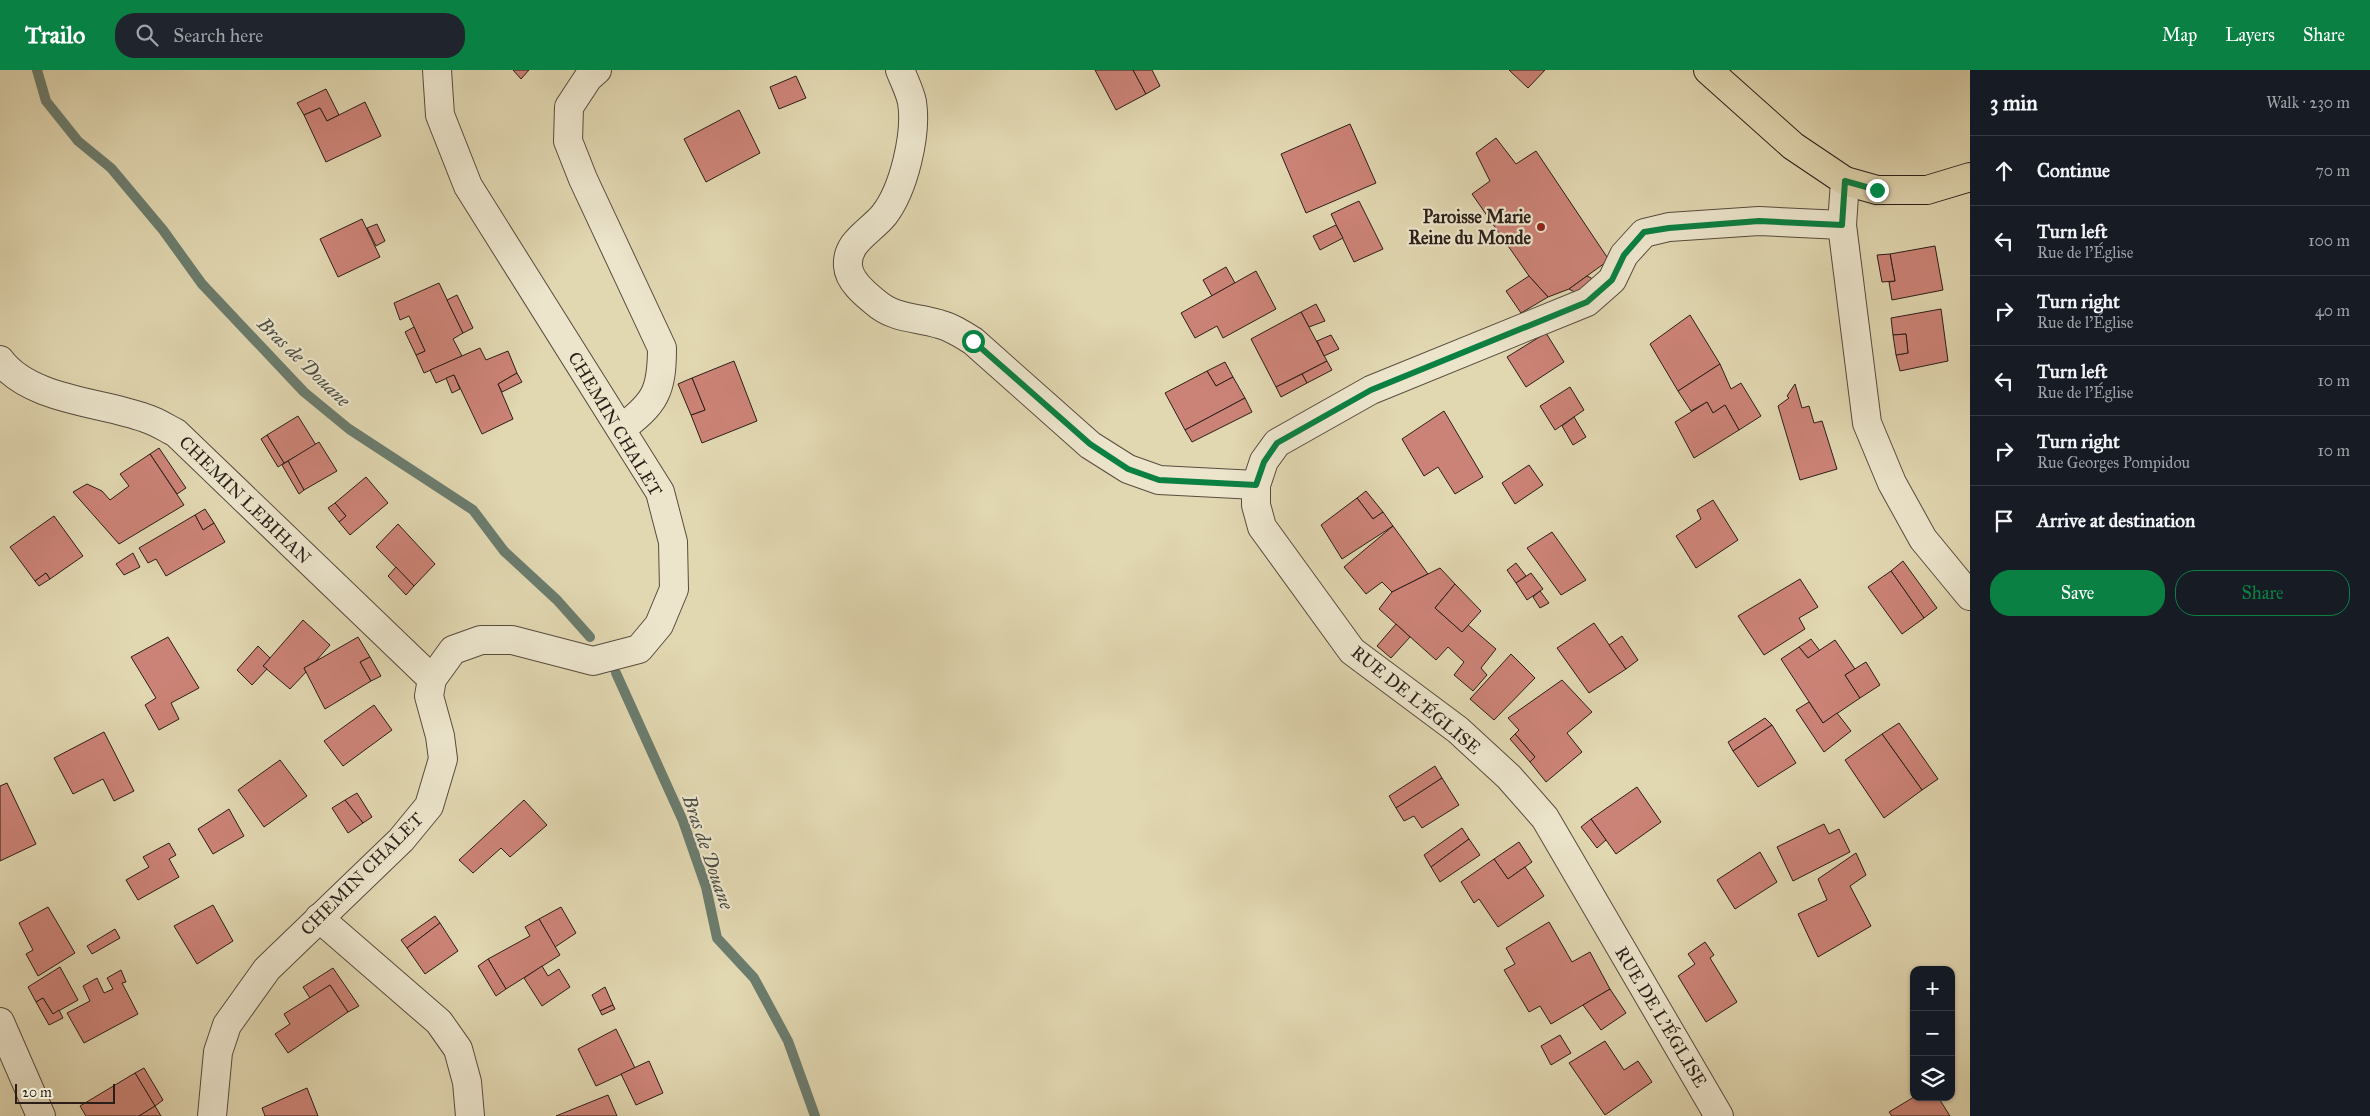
<!DOCTYPE html>
<meta charset="utf-8">
<style>
:root{--surface:#171b24;--page:#20242c;--text:#f1f3f6;--muted:#9ea1a6;--line:#363941;--accent:#0b8043}
body{margin:0;font-family:"IM FELL Great Primer",serif;background:var(--page);color:var(--text)}
.controls{position:absolute;right:15px;bottom:15px;display:grid;overflow:hidden;border-radius:10px;box-shadow:0 1px 4px #0004}
.controls button{width:45px;height:45px;display:grid;place-items:center;padding:0;border:0;border-bottom:1px solid var(--line);background:var(--surface);color:var(--text);font:25px sans-serif}
.scale{position:absolute;left:15px;bottom:12px;width:100px;box-sizing:border-box;padding-left:5px;border:2px solid #2b1e18;border-top:0;font-size:14px;line-height:18px;white-space:nowrap;color:#2b1e18;-webkit-text-stroke:4px #ece5cc;paint-order:stroke}
.stop{position:absolute;width:15px;height:15px;margin:-11px;border:4px solid #0b8043;border-radius:50%;background:#fff}
.stop.end{background:#0b8043;border-color:#fff;box-shadow:0 1px 5px #0008}
.list{margin:0;padding:0;list-style:none}
h2{display:flex;justify-content:space-between;align-items:center;height:65px;margin:0;padding:0 20px;font-size:21px}
h2 small{font-size:16px;font-weight:400;color:var(--muted)}
.list li{display:grid;grid-template-columns:32px 1fr auto;gap:15px;align-items:center;box-sizing:border-box;height:70px;padding:0 20px;border-top:1px solid var(--line)}
.list b{display:block;font-size:19px;white-space:nowrap}
.list p{margin:0;font-size:16px;white-space:nowrap;color:var(--muted)}
.list em{font-size:16px;font-style:normal;color:var(--muted)}
.actions{display:flex;gap:10px;padding:15px 20px}
.actions a{flex:1;padding:11px 0;border:1px solid var(--accent);border-radius:20px;text-align:center;font-size:18px;color:var(--accent)}
.actions .main{background:var(--accent);color:#fff}
.icon{flex:none;width:28px;height:28px;fill:none;stroke:currentColor;stroke-width:2;stroke-linecap:round;stroke-linejoin:round}
.map{position:relative;flex:none;width:1970px;height:1046px;overflow:hidden}
header{display:flex;align-items:center;gap:30px;box-sizing:border-box;height:70px;padding:0 25px;background:var(--accent);color:#fff}
header strong{font-size:24px}
nav{display:flex;gap:28px;margin-inline-start:auto;font-size:18px}
.search{width:350px;height:45px;background:var(--page);display:flex;align-items:center;gap:12px;box-sizing:border-box;padding:0 18px;border-radius:20px;color:var(--muted);font-size:19px}
main{display:flex}
aside{flex:1;background:var(--surface)}
.map>svg:first-child{display:block}
.lines{fill:none;stroke-linecap:round;stroke-linejoin:round}
.stream{stroke:#6b7c6e;stroke-width:10}
.building{fill:#cc8377;stroke:#2b1e18}
.minor-casing{stroke:#584c3e;stroke-width:30}
.major-casing{stroke:#2b1e18;stroke-width:30}
.minor{stroke:#ece5cc;stroke-width:28}
.major{stroke:#e1d7b1;stroke-width:28}
.route{stroke:#0b8043;stroke-width:6}
.poi-dot{fill:#8f2418;stroke:#ece5cc;stroke-width:2}
.labels{text-anchor:middle;dominant-baseline:central;stroke-width:4.5;stroke-linejoin:round;paint-order:stroke}
.poi-label{font-size:18px;font-weight:bold;fill:#2b1e18;stroke:#ece5cc;text-anchor:end}
.street-label{font-size:18px;fill:#2b1e18;stroke:#ece5cc}
.water-label{font-size:19px;font-style:italic;fill:#4b4d43;stroke:#ece5cc}
</style>
<header>
<strong>Trailo</strong>
<div class="search"><svg class="icon" aria-label="search" viewBox="0 0 24 24"><circle cx="10" cy="10" r="6"/><path d="M15 15l6 6"/></svg>Search here</div>
<nav><a>Map</a><a>Layers</a><a>Share</a></nav>
</header>
<main>
<div class="map">
<svg width="1970" height="1046" viewBox="0 0 1970 1046">
<rect width="100%" height="100%" fill="#e1d7b1"/>
<filter id="stains"><feTurbulence type="fractalNoise" baseFrequency=".004" numOctaves="4"/><feColorMatrix values="0 0 0 0 .2 0 0 0 0 .09 0 0 0 0 .02 0 0 0 .5 -.17"/></filter>
<radialGradient id="worn" r=".72"><stop offset=".6" stop-color="#630" stop-opacity="0"/><stop offset="1" stop-color="#630" stop-opacity=".3"/></radialGradient>
<g class="lines">
<!-- stream -->
<g class="stream">
<path d="M37 0 46 31 78 71 111 98 163 160 202 214 304 322 349 359 473 440 504 481 557 530 590 567"/>
<path d="M616 603 683 751 706 817 717 868 754 908 788 971 815 1046"/>
</g>
</g>
<!-- building -->
<g class="building">
<path d="M513 0H529L521 9Z"/>
<path d="M1095 0H1133L1146 24 1116 40Z"/>
<path d="M1133 0H1152L1160 16 1146 24Z"/>
<path d="M1509 0H1545L1528 18Z"/>
<path d="M796 6 806 28 779 39 770 17Z"/>
<path d="M326 19 339 45 327 51 320 38 304 45 297 33Z"/>
<path d="M365 32 381 66 326 92 304 45 320 38 327 51Z"/>
<path d="M739 40 760 83 706 112 684 69Z"/>
<path d="M1350 54 1376 113 1306 143 1281 84Z"/>
<path d="M1496 68 1516 94 1536 81 1609 190 1569 219 1548 227 1529 206 1472 124 1490 111 1476 83Z"/>
<path d="M1359 131 1383 179 1354 192 1331 144Z"/>
<path d="M362 149 380 187 338 207 320 169Z"/>
<path d="M377 154 385 171 376 176 367 158Z"/>
<path d="M1336 155 1343 168 1320 180 1313 166Z"/>
<path d="M1935 176 1943 220 1892 230 1889 212 1895 211 1890 184Z"/>
<path d="M1890 184 1895 211 1882 212 1877 185Z"/>
<path d="M1226 197 1235 213 1212 226 1203 210Z"/>
<path d="M1256 201 1276 239 1223 268 1217 256 1195 268 1181 243Z"/>
<path d="M1529 206 1548 227 1521 243 1506 221Z"/>
<path d="M1587 206 1593 209 1580 225 1569 219Z"/>
<path d="M439 213 463 263 453 269 462 286 424 303 416 285 425 281 409 246 400 250 394 233Z"/>
<path d="M457 225 473 258 463 263 447 230Z"/>
<path d="M1316 234 1325 251 1309 257 1301 242Z"/>
<path d="M1941 239 1948 291 1900 301 1896 285 1908 283 1906 264 1893 265 1891 248Z"/>
<path d="M1301 242 1327 291 1276 317 1251 269Z"/>
<path d="M1690 245 1720 294 1678 321 1650 274Z"/>
<path d="M414 257 425 281 416 285 405 262Z"/>
<path d="M1546 263 1564 292 1526 317 1507 287Z"/>
<path d="M1906 264 1908 283 1896 285 1893 265Z"/>
<path d="M1331 265 1339 279 1324 286 1317 271Z"/>
<path d="M480 278 486 290 508 281 517 303 498 314 513 349 482 364 454 305 436 313 430 300Z"/>
<path d="M734 291 757 351 702 373 691 345 705 340 692 308Z"/>
<path d="M1327 291 1332 300 1307 313 1302 304Z"/>
<path d="M1225 292 1233 307 1216 316 1207 301Z"/>
<path d="M1720 294 1731 319 1741 313 1761 346 1739 360 1725 335 1713 343 1707 332 1691 341 1678 321Z"/>
<path d="M1207 301 1216 316 1233 307 1245 328 1185 360 1165 323Z"/>
<path d="M517 303 522 312 502 322 498 314Z"/>
<path d="M1302 304 1307 313 1281 327 1276 317Z"/>
<path d="M454 305 460 319 452 323 446 308Z"/>
<path d="M692 308 705 340 691 345 678 314Z"/>
<path d="M1795 314 1802 338 1809 336 1814 353 1822 351 1837 399 1800 410 1778 336 1789 328 1787 326Z"/>
<path d="M1570 317 1584 340 1555 360 1540 336Z"/>
<path d="M1245 328 1252 342 1192 372 1185 360Z"/>
<path d="M1707 332 1713 343 1725 335 1739 360 1694 388 1675 352Z"/>
<path d="M1444 341 1483 407 1455 424 1438 397 1424 406 1402 369Z"/>
<path d="M298 346 316 375 284 393 267 365Z"/>
<path d="M1574 347 1586 367 1573 375 1562 356Z"/>
<path d="M267 365 284 393 278 397 261 369Z"/>
<path d="M319 372 337 401 304 420 288 391Z"/>
<path d="M159 378 186 418 177 424 150 384Z"/>
<path d="M150 384 184 435 119 474 73 422 87 414 102 421 110 430 129 416 120 404Z"/>
<path d="M288 391 304 420 299 424 282 395Z"/>
<path d="M1529 395 1543 415 1515 434 1502 413Z"/>
<path d="M366 407 388 433 350 465 339 452 346 446 335 433Z"/>
<path d="M1366 421 1383 442 1373 449 1357 428Z"/>
<path d="M1357 428 1373 449 1383 442 1393 456 1342 489 1321 455Z"/>
<path d="M1713 430 1738 470 1696 498 1676 466 1701 449 1697 440Z"/>
<path d="M335 433 346 446 339 452 328 438Z"/>
<path d="M205 439 214 453 203 460 195 445Z"/>
<path d="M195 445 203 460 214 453 225 472 166 506 156 489 148 493 139 478Z"/>
<path d="M54 446 83 486 50 509 46 503 35 511 10 477Z"/>
<path d="M398 454 435 494 414 516 376 477Z"/>
<path d="M1393 456 1428 504 1392 522 1382 512 1366 524 1344 497Z"/>
<path d="M1552 462 1586 510 1561 525 1527 478Z"/>
<path d="M133 483 140 497 124 505 116 494Z"/>
<path d="M1903 491 1937 538 1924 548 1891 501Z"/>
<path d="M1516 493 1526 506 1516 513 1507 500Z"/>
<path d="M396 497 414 516 406 525 388 506Z"/>
<path d="M1440 498 1455 514 1435 538 1462 562 1468 555 1496 579 1481 598 1487 605 1473 621 1454 605 1464 592 1448 577 1436 590 1379 539 1392 522Z"/>
<path d="M1891 501 1924 548 1902 564 1868 517Z"/>
<path d="M46 503 50 509 39 516 35 511Z"/>
<path d="M1531 503 1543 519 1527 530 1516 513Z"/>
<path d="M1800 509 1818 537 1799 548 1805 559 1764 585 1738 546Z"/>
<path d="M1455 514 1481 541 1462 562 1435 538Z"/>
<path d="M1540 521 1549 533 1540 538 1533 527Z"/>
<path d="M303 550 330 575 316 591 304 598 306 602 290 619 263 596Z"/>
<path d="M1594 553 1626 599 1589 623 1557 578Z"/>
<path d="M1396 554 1410 567 1391 588 1377 576Z"/>
<path d="M1622 566 1638 590 1626 599 1609 575Z"/>
<path d="M168 567 199 618 171 633 179 649 159 660 145 635 156 628 131 587Z"/>
<path d="M358 567 370 587 360 592 371 611 325 639 304 598Z"/>
<path d="M1811 569 1820 581 1808 588 1799 577Z"/>
<path d="M1835 570 1855 599 1845 605 1860 628 1823 653 1781 589 1799 577 1808 588Z"/>
<path d="M258 576 270 588 263 596 267 599 252 615 237 600Z"/>
<path d="M1511 584 1535 608 1494 650 1470 629Z"/>
<path d="M370 587 381 606 371 611 360 592Z"/>
<path d="M1866 592 1880 615 1860 628 1845 605Z"/>
<path d="M1562 610 1592 642 1567 663 1582 682 1546 712 1530 692 1535 687 1515 664 1519 660 1508 648Z"/>
<path d="M1809 632 1823 653 1837 643 1851 661 1824 682 1796 640Z"/>
<path d="M374 635 392 660 343 696 324 671Z"/>
<path d="M1765 648 1772 655 1733 681 1728 672Z"/>
<path d="M1899 653 1938 709 1922 720 1882 664Z"/>
<path d="M1772 655 1796 693 1758 717 1733 681Z"/>
<path d="M104 662 134 721 114 731 103 709 73 724 54 688Z"/>
<path d="M1515 664 1535 687 1530 692 1510 669Z"/>
<path d="M1882 664 1922 720 1884 748 1845 690Z"/>
<path d="M280 690 307 726 264 757 238 720Z"/>
<path d="M1435 696 1442 708 1396 738 1389 726Z"/>
<path d="M1442 708 1459 735 1422 758 1414 746 1404 751 1396 738Z"/>
<path d="M7 713 36 774 0 791V716Z"/>
<path d="M1637 717 1661 752 1616 784 1591 749Z"/>
<path d="M357 723 372 747 363 753 345 730Z"/>
<path d="M345 730 363 753 348 763 332 738Z"/>
<path d="M524 730 547 755 510 787 501 778 473 803 459 790Z"/>
<path d="M229 739 244 766 213 784 198 759Z"/>
<path d="M1591 749 1606 770 1597 778 1581 757Z"/>
<path d="M1824 754 1829 764 1839 759 1850 782 1793 811 1777 777Z"/>
<path d="M1462 758 1469 769 1431 797 1424 785Z"/>
<path d="M1469 769 1480 785 1440 812 1431 797Z"/>
<path d="M1519 772 1532 792 1508 809 1494 789Z"/>
<path d="M169 773 176 785 169 789 179 807 138 830 126 810 149 797 143 787Z"/>
<path d="M1760 782 1777 812 1735 839 1717 810Z"/>
<path d="M1856 783 1866 805 1850 816 1871 856 1818 887 1798 844 1827 830 1818 809Z"/>
<path d="M1494 789 1508 809 1525 797 1544 826 1498 857 1479 829 1474 833 1461 812Z"/>
<path d="M213 835 233 871 197 894 174 856Z"/>
<path d="M48 837 75 883 38 906 26 884 33 880 19 853Z"/>
<path d="M561 837 576 863 555 877 539 849Z"/>
<path d="M435 846 440 853 407 878 401 870Z"/>
<path d="M539 849 560 885 506 919 488 889 530 866 525 857Z"/>
<path d="M1549 852 1572 892 1590 882 1610 919 1551 954 1540 936 1529 942 1504 900 1515 894 1506 878Z"/>
<path d="M440 853 458 881 425 904 407 878Z"/>
<path d="M115 859 120 868 92 884 87 876Z"/>
<path d="M1705 872 1714 885 1710 888 1737 932 1706 952 1678 906 1695 894 1688 884Z"/>
<path d="M488 889 506 919 496 926 478 896Z"/>
<path d="M542 896 548 906 559 899 570 917 542 936 524 908Z"/>
<path d="M60 897 78 930 53 944 43 928 36 932 28 917Z"/>
<path d="M333 898 359 936 348 942 330 915 310 928 303 917Z"/>
<path d="M121 900 126 912 122 913 138 944 84 973 67 943 90 931 83 916 97 908 104 923 113 919 107 908Z"/>
<path d="M330 915 348 942 288 983 275 964 290 954 284 944Z"/>
<path d="M605 917 613 935 600 941 592 925Z"/>
<path d="M1610 919 1626 943 1601 960 1583 935Z"/>
<path d="M43 928 53 944 59 940 63 948 49 955 36 932Z"/>
<path d="M613 935 615 939 602 945 600 941Z"/>
<path d="M616 959 635 998 596 1016 578 979Z"/>
<path d="M1560 965 1571 983 1551 995 1541 976Z"/>
<path d="M1605 971 1624 1000 1638 991 1652 1012 1605 1045 1569 993Z"/>
<path d="M649 991 663 1023 636 1035 621 1004Z"/>
<path d="M144 998 163 1030 155 1036 135 1003Z"/>
<path d="M135 1003 155 1036 139 1046H86L80 1036Z"/>
<path d="M307 1018 318 1046H265L262 1038Z"/>
<path d="M608 1025 617 1046H556Z"/>
<path d="M1914 1027H1938L1950 1046H1892L1889 1042Z"/>
<path d="M155 1036 161 1046H139Z"/>
</g>
<g class="lines">
<defs>
<g id="minor">
<path d="M597 0 588 8 569 37 568 71 583 109 662 278C662 322 655 333 621 359"/>
<path d="M900 0C904 10 910 22 912 32 917 64 904 119 884 145 871 161 846 172 848 196 849 211 865 224 875 232 894 249 916 247 939 254 951 257 962 264 973 271L1090 375 1128 399 1159 410 1256 415"/>
<path d="M1842 155 1867 353 1892 413 1923 469 1970 526"/>
<path d="M0 290C29 330 102 332 145 348 156 351 166 358 176 363L432 609"/>
<path d="M319 848 439 952 458 979 467 1012 470 1046"/>
<path d="M0 952 41 1046"/>
<path d="M212 1046 218 982 227 955 267 899 401 770 429 736 443 689 440 666 429 626 432 609 453 580 481 570H512L593 591 639 579 659 555 674 519 673 472 660 422 468 116 440 45 437 0"/>
<path d="M1719 1046 1545 748 1509 707 1458 660 1352 581 1262 457 1256 435V415L1264 391 1277 373 1371 320 1587 232 1612 210 1624 185 1644 163 1669 157 1759 151 1842 155 1845 111"/>
</g>
<path id="major" d="M1708 0 1793 76 1845 111 1877 120H1927L1970 107"/>
</defs>
<!-- minor casing -->
<use href="#minor" class="minor-casing"/>
<!-- major casing -->
<use href="#major" class="major-casing"/>
<!-- minor -->
<use href="#minor" class="minor"/>
<!-- major -->
<use href="#major" class="major"/>
</g>
<g class="lines">
<!-- route -->
<path class="route" d="M973 271 1090 374 1128 399 1159 410 1256 415 1264 392 1277 373 1371 320 1587 232 1612 210 1624 185 1644 162 1669 158 1759 151 1842 155 1845 111 1877 120"/>
</g>
<!-- markers -->
<circle class="poi-dot" cx="1541" cy="157" r="5"/>
<g class="labels">
<!-- poi labels -->
<g class="poi-label">
<text x="1531" y="147">Paroisse Marie<tspan x="1531" dy="21">Reine du Monde</tspan></text>
</g>
<!-- street labels -->
<g class="street-label">
<text transform="translate(615 354) rotate(59)">CHEMIN CHALET</text>
<text transform="translate(245 430) rotate(44)">CHEMIN LEBIHAN</text>
<text transform="translate(1416 630) rotate(39)">RUE DE L'ÉGLISE</text>
<text transform="translate(362 804) rotate(-45)">CHEMIN CHALET</text>
<text transform="translate(1661 947) rotate(59)">RUE DE L'ÉGLISE</text>
</g>
<!-- water labels -->
<g class="water-label">
<text transform="translate(304 292) rotate(44)">Bras de Douane</text>
<text transform="translate(708 782) rotate(71)">Bras de Douane</text>
</g>
</g>
<rect width="100%" height="100%" filter="url(#stains)"/>
<rect width="100%" height="100%" fill="url(#worn)"/>
</svg>
<div class="controls">
<button>+</button>
<button>−</button>
<button><svg class="icon" aria-label="layers" viewBox="0 0 24 24"><path d="M12 4l9 5-9 5-9-5zM3 14l9 5 9-5"/></svg></button>
</div>
<div class="scale">20 m</div>
<div class="stop" style="left:973px;top:271px"></div>
<div class="stop end" style="left:1877px;top:120px"></div>
</div>
<aside>
<h2>3 min<small>Walk · 230 m</small></h2>
<ul class="list">
<li><svg class="icon" aria-label="ahead" viewBox="0 0 24 24"><path d="M12 20V5M6 11l6-6 6 6"/></svg><div><b>Continue</b></div><em>70 m</em></li>
<li><svg class="icon" aria-label="left" viewBox="0 0 24 24"><path d="M17 20v-9H6M10 6l-5 5 5 5"/></svg><div><b>Turn left</b><p>Rue de l'Église</p></div><em>100 m</em></li>
<li><svg class="icon" aria-label="right" viewBox="0 0 24 24"><path d="M7 20v-9h11M14 6l5 5-5 5"/></svg><div><b>Turn right</b><p>Rue de l'Église</p></div><em>40 m</em></li>
<li><svg class="icon" aria-label="left" viewBox="0 0 24 24"><path d="M17 20v-9H6M10 6l-5 5 5 5"/></svg><div><b>Turn left</b><p>Rue de l'Église</p></div><em>10 m</em></li>
<li><svg class="icon" aria-label="right" viewBox="0 0 24 24"><path d="M7 20v-9h11M14 6l5 5-5 5"/></svg><div><b>Turn right</b><p>Rue Georges Pompidou</p></div><em>10 m</em></li>
<li><svg class="icon" aria-label="arrive" viewBox="0 0 24 24"><path d="M6 21V4h12l-3 4 3 4H6"/></svg><div><b>Arrive at destination</b></div></li>
</ul>
<div class="actions"><a class="main">Save</a><a>Share</a></div>
</aside>
</main>
